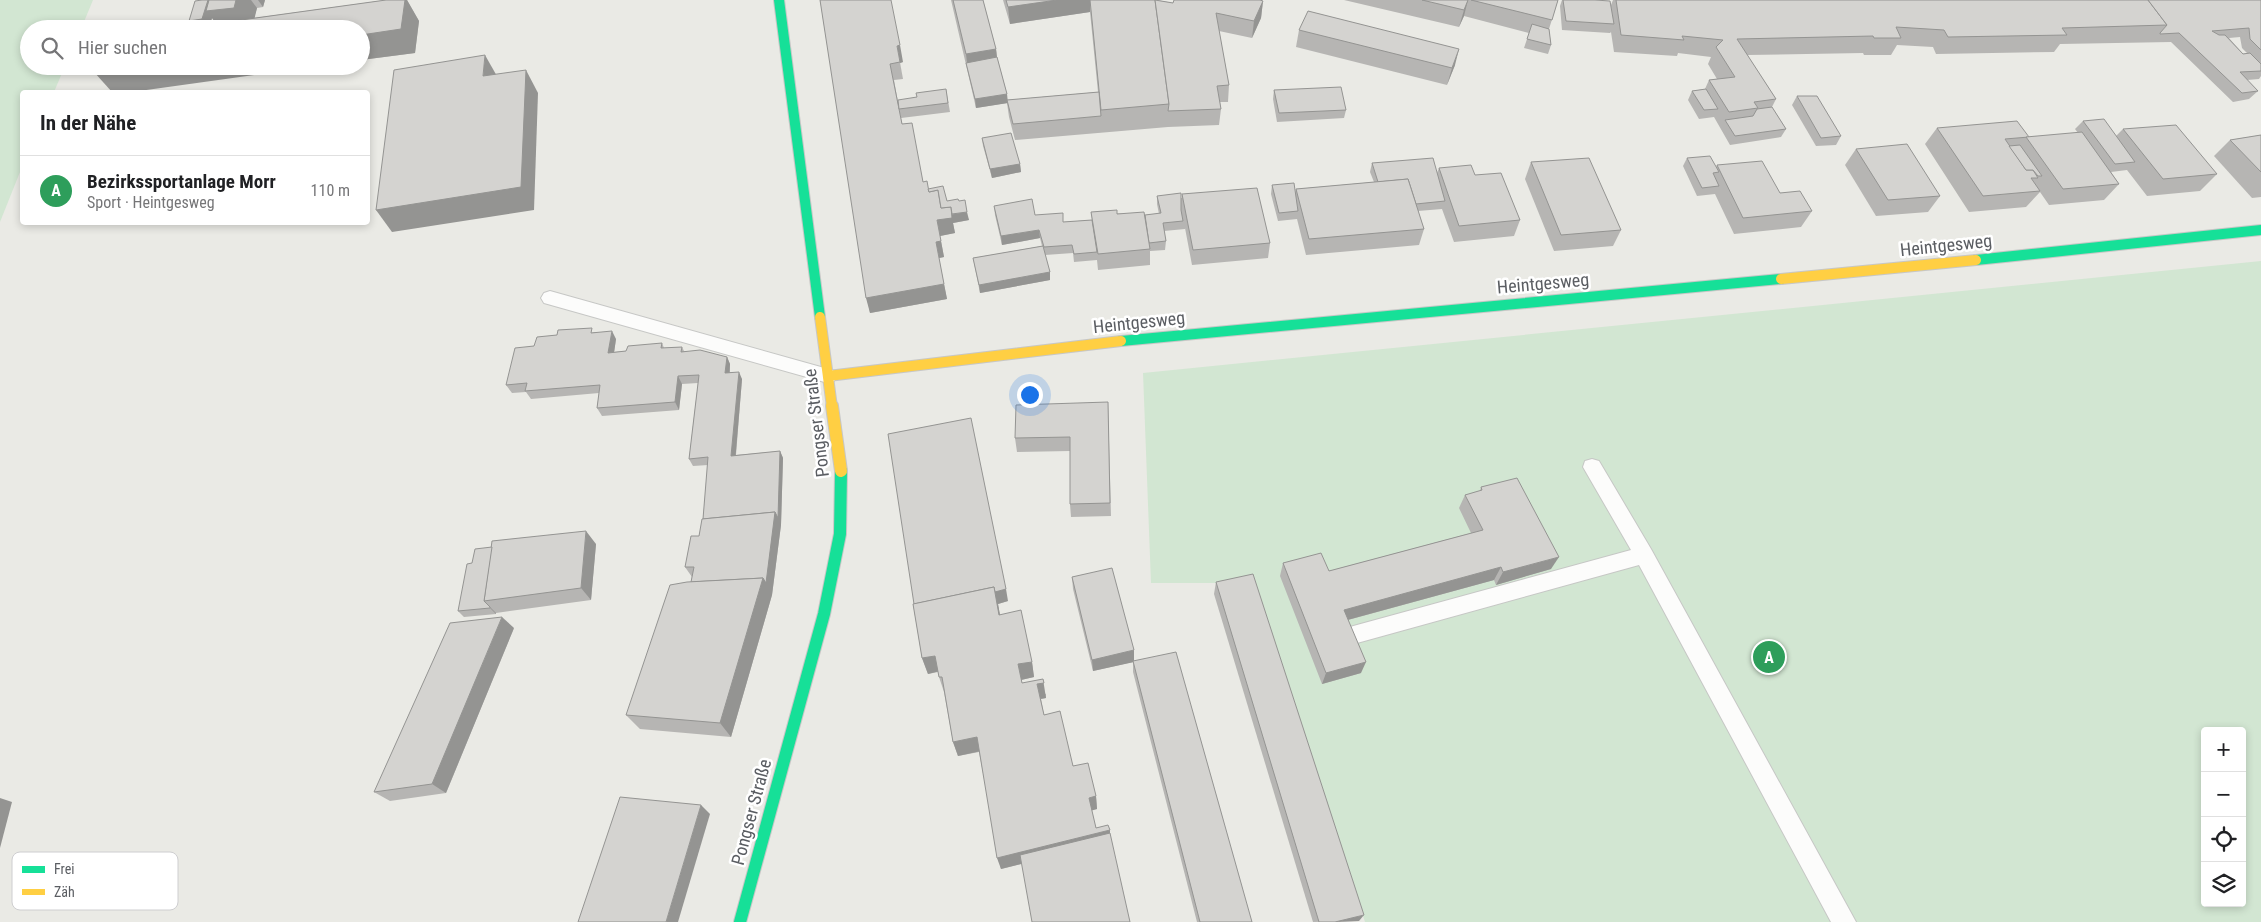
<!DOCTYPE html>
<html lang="de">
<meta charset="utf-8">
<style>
:root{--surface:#fff;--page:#f6f6f6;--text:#202124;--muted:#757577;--line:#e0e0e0;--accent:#1a73e8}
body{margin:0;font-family:"Roboto Condensed",sans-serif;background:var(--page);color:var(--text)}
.controls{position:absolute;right:15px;bottom:15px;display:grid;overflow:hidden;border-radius:5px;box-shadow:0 2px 8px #0003}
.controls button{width:45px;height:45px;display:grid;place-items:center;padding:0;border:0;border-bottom:1px solid var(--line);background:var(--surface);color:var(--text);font:25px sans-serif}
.you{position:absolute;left:1029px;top:394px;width:18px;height:18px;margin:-12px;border:4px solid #fff;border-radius:50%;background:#1a73e8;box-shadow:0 0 0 8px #1a73e833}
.badge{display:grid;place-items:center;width:32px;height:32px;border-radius:50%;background:var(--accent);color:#fff;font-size:16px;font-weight:700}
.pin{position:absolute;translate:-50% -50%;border:2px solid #fff;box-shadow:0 1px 5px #0006}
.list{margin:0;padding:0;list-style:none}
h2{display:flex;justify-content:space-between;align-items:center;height:65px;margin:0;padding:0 20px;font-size:21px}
h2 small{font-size:16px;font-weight:400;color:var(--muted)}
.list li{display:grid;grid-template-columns:32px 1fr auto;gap:15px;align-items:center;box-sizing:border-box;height:70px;padding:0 20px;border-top:1px solid var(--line)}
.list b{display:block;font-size:19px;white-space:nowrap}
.list p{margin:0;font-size:16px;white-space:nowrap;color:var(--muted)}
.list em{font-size:16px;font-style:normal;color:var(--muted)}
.icon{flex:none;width:28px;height:28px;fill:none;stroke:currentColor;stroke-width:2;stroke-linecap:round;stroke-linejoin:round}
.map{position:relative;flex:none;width:2261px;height:922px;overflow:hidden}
.search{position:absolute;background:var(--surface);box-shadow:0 2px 8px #0003;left:20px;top:20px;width:350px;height:55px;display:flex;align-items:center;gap:12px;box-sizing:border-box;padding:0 18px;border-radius:28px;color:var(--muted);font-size:19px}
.panel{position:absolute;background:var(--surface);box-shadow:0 2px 8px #0003;left:20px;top:90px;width:350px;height:135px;border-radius:5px}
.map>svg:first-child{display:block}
.green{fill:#d2e6d2;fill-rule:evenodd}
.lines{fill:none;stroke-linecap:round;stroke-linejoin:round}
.lane-casing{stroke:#c6c7c5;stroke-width:2}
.fast-far1-casing{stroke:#c7c7c6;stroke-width:12}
.fast-casing{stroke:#c7c7c6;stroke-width:14}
.slow-far1-casing{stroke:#c7c7c6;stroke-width:12}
.slow-casing{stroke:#c7c7c6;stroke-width:14}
.lane{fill:#fcfcfb;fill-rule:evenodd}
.fast-far1{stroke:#16e098;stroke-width:10}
.fast{stroke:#16e098;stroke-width:12}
.slow-far1{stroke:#ffcf43;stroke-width:10}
.slow{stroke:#ffcf43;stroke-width:12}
.wall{fill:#b6b5b3;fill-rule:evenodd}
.shaded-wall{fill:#949492}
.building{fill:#d4d3d0;stroke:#949492}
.labels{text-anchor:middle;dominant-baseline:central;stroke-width:5;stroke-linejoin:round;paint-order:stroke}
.street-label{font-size:18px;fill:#5a5d62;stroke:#fff}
.key{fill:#fff;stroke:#ceced0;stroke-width:1}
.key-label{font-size:14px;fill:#5a5d62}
</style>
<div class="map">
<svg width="2261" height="922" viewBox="0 0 2261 922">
<rect width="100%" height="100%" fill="#eaeae5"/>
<!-- green -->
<g class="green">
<path d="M0 0H93L81 29H29V66H65L54 92H22V167L0 222Z"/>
<path d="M2261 261V922H1365L1253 583H1151L1143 373ZM2205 731H2242V903H2205Z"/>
</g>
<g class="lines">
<defs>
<g id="lane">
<path d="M550 291 828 369 834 371 837 376 834 381 828 383 544 303 541 298 544 293Z"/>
<path d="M1592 459 1599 461 1651 549 1856 922H1831L1639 565 1357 643 1350 641 1347 634 1350 627 1357 625 1631 550 1583 467 1585 461Z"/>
</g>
<g id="fast-far1">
<path d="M779 0 820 317"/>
<path d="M1976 260 2261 230"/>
<path d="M1121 341 1781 279"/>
</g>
<path id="fast" d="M740 922 824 614 840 534 841 471"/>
<g id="slow-far1">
<path d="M1781 279 1976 260"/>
<path d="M820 317 832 407"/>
<path d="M828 376 1121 341"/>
</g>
<path id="slow" d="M832 406 841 471"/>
</defs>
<!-- lane casing -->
<use href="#lane" class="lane-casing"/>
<!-- fast-far1 casing -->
<use href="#fast-far1" class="fast-far1-casing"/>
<!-- fast casing -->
<use href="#fast" class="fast-casing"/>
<!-- slow-far1 casing -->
<use href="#slow-far1" class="slow-far1-casing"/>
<!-- slow casing -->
<use href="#slow" class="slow-casing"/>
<!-- lane -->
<use href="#lane" class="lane"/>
<!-- fast-far1 -->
<use href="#fast-far1" class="fast-far1"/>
<!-- fast -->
<use href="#fast" class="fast"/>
<!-- slow-far1 -->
<use href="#slow-far1" class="slow-far1"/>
<!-- slow -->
<use href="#slow" class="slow"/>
</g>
<!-- wall -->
<g class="wall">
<path d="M202 0H265L263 7 257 8 254 18 386 0H407L419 21 415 53 361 60V29L194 26ZM212 18 216 23 210 24Z"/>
<path d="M820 0 903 62 900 63 903 79 894 80 902 124 923 182 928 189 947 201H959L969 220 953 223 955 233 940 236 944 257 939 258 947 299 870 313Z"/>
<path d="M951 0H983L996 49 997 57 1007 94V100L1098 92 1090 12 1010 24 1003 0H1157L1173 3 1263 1 1261 18 1252 38 1219 31 1229 85 1228 102H1220L1221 109 1219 125 1168 127 1015 140 1009 117 1007 103 976 108Z"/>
<path d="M1344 0H1558L1549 29 1551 45 1548 54 1524 48 1529 33 1464 16 1459 27Z"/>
<path d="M1562 0H1595L1611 5 1613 0H2261V76L2259 79 2247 80 2258 91 2249 99 2233 102 2171 42 2060 44 2054 52 1936 54 1933 47 1897 45 1891 55H1864L1863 53 1747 55 1776 99 1772 107 1786 129 1781 137 1730 145 1714 117 1699 119 1688 100 1692 91 1705 89 1709 80 1717 79 1708 64 1711 57 1678 53 1677 56 1614 52 1611 32 1610 33 1562 30 1560 6ZM2240 37 2242 48 2247 53 2243 54 2229 38Z"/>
<path d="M1299 30 1455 65 1447 85 1296 47Z"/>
<path d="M946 89 950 112 901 118 899 109 917 97Z"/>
<path d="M1274 90 1346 110 1344 118 1277 122 1273 99Z"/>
<path d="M1797 96 1841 136 1836 145 1816 146 1792 105Z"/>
<path d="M2083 121 2116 136 2123 129 2217 174 2200 191 2147 196 2127 170 2111 172 2119 184 2104 200 2049 205 2040 192 2026 207 1969 212 1925 144 1937 128 2029 137 2078 133 2075 129Z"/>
<path d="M2261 135V197L2252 198 2214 156 2230 140Z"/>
<path d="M982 138 1020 164 1021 172 992 178 983 146Z"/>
<path d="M1856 149 1940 196 1928 212 1876 216 1845 165Z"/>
<path d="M1687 158 1716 167 1717 165 1780 193 1812 211 1801 227 1734 234 1715 194 1697 196 1683 166Z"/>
<path d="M1531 162 1621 230 1613 246 1554 251 1525 179Z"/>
<path d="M1372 163 1437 173 1439 168 1475 175 1520 220 1514 236 1454 242 1442 209 1418 211 1424 229 1419 245 1306 255 1297 219 1278 221 1271 194 1272 185 1295 193 1296 189 1374 182 1370 172Z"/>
<path d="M1182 194 1270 243 1268 258 1192 265 1185 228V229L1164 231 1166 241 1165 250 1150 251V265L1098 270 1097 260 1074 262 1073 253 1045 255 1050 272V280L980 293 973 258 1042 246 1040 238 1002 245 995 215 994 206 1035 215 1063 222 1092 220 1091 212 1145 215 1159 214 1157 204V196L1182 198Z"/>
<path d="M595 332 616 339 614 352 626 351 662 343 664 348 682 347 684 351 727 357 730 364V372L742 379 736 455 780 451 783 458 781 525 772 595 731 737 640 729 626 715 691 582 692 577 685 567 699 536 703 519 708 465 693 466 689 459 698 383 682 384 679 410 602 416 597 408 599 393 531 399 526 392 512 393 506 385 534 346Z"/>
<path d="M1108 402 1111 516 1071 517 1070 504V451L1017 452 1015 438Z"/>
<path d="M1481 487 1551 569 1496 585 1494 580 1348 620 1361 673 1322 684 1280 576 1283 563 1329 571 1471 533 1459 508 1465 495 1480 491Z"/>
<path d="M596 544 591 600 496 613V614L464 617 458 611Z"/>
<path d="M1072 577 1134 661 1252 922H1197L1133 672V662L1093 671 1073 589Z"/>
<path d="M1216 582 1359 921 1313 922 1214 594Z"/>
<path d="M1008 601 998 604 1000 615 1032 662 1034 677 1021 680 1022 683 1046 694V698L1041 699 1044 715 1073 766 1096 796 1097 809 1091 810 1096 828 1110 830V833L1021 864 1001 869 979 752 958 756 953 742 944 692 939 677 938 672 928 674 922 658 913 604Z"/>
<path d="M514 628 446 793 390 801 374 792Z"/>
</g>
<!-- shaded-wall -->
<g class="shaded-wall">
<path d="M208 0H209L215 8 236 0H251L257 8 252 29H220L212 18 209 28 195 29 189 21Z"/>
<path d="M258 0H265L263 7Z"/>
<path d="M405 0H407L419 21 415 53 361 60V35Z"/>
<path d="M1057 0H1090V12L1010 24 1008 7Z"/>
<path d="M1468 0 1464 16 1459 27 1464 10Z"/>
<path d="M1263 1 1261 18 1252 38 1254 21Z"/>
<path d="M900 45 903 62 900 63 903 79 897 46Z"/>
<path d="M996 49 998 66 968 71 966 54Z"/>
<path d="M1459 49 1455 65 1447 85 1452 68Z"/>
<path d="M485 55 498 78 483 76Z"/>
<path d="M134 66H318L132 92H112L94 72Z"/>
<path d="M526 70 538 93 534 210 392 232 376 210Z"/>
<path d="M1007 94 1008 103 976 108 975 99Z"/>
<path d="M1020 164 1021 172 992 178 990 169Z"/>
<path d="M967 212 969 220 953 223 955 233 940 236 937 220 943 216Z"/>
<path d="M1039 230 1040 238 1002 245 1001 236Z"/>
<path d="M941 241 944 257 939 258 936 242Z"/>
<path d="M1050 272V280L980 293 979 285Z"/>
<path d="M944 284 947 299 870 313 866 298Z"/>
<path d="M612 331 616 339 613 360 608 353Z"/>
<path d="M727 357 730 364 729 380 725 373Z"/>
<path d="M739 372 742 379 735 463 731 456Z"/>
<path d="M678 376 682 384 679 410 675 402Z"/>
<path d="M780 451 783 458 781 525 772 595 731 737 720 723 763 578Z"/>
<path d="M586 531 596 544 591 600 581 588Z"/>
<path d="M1559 557 1551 569 1496 585 1503 572Z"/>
<path d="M1501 567 1494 580 1340 622 1344 610Z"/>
<path d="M1006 589 1008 601 998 604 1003 632 914 609Z"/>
<path d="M490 607 496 613V614L490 608Z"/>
<path d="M502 617 514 628 446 793 432 784Z"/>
<path d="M1134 650V662L1093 671 1092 660Z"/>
<path d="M935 656 940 671 928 674 922 658Z"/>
<path d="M1032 662 1034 677 1021 680 1018 664Z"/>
<path d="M1366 662 1361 673 1322 684 1326 673Z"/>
<path d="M1043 679 1046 698 1040 699 1037 684Z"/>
<path d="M977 737 981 751 958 756 953 742Z"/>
<path d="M1096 796 1097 809 1090 811 1089 798Z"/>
<path d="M0 798 12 802 0 848Z"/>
<path d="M701 805 710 814 678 922H666Z"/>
<path d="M1110 830V842L1001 869 997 858Z"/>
<path d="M1364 915 1359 921 1335 922Z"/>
</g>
<!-- building -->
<g class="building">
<path d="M202 0H208L202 19 189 21 195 1Z"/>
<path d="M209 0H236L234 8 206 11Z"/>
<path d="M386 0H405L401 29 361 35V29H176Z"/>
<path d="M820 0H891L900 45 897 46 900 62 890 64 902 124 912 123 923 182 927 181 929 192 938 190 941 208 951 207 952 218 937 220 941 241 936 242 944 284 866 298Z"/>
<path d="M953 0H983L996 49 966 54Z"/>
<path d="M1006 0H1057L1008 7Z"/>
<path d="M1090 0H1155L1169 104 1101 110Z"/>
<path d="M1155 0 1173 3 1174 0H1260L1263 1 1254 21 1216 13 1229 85 1217 86 1221 109 1168 111 1169 104Z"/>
<path d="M1422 0H1468L1464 10Z"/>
<path d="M1471 0H1558L1552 20Z"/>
<path d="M1563 0H1595L1610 1 1614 24 1566 21Z"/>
<path d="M1616 0H2148L2167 25 2062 28 2067 35 1948 37 1944 30 1896 27 1901 38H1874L1873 36 1737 39 1776 99 1754 102 1758 108 1729 112 1709 80 1735 77 1716 47 1723 40 1682 36 1684 40 1621 35Z"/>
<path d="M2148 0H2261V50L2250 39 2249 28 2212 31 2219 35H2225L2243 54 2250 53 2261 64V71L2240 72 2258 91 2242 93 2179 33 2160 34V33L2167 25Z"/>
<path d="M1308 11 1459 49 1452 68 1299 30Z"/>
<path d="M1532 24 1549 29 1551 45 1527 39Z"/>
<path d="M485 55 483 76 526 70 521 187 376 210 394 70Z"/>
<path d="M997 57 1007 94 975 99 966 63Z"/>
<path d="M95 66H134L94 72Z"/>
<path d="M1341 87 1346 110 1279 113 1274 90Z"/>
<path d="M946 89 948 103 899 109 898 100 917 97 916 93Z"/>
<path d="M1706 89 1718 109 1704 110 1692 91Z"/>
<path d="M1099 92 1101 116 1013 124 1007 100Z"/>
<path d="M1797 96H1817L1841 136 1821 138Z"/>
<path d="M1772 107 1786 129 1735 136 1725 120 1753 116 1757 109Z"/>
<path d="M2104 119 2135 162 2115 164 2083 121Z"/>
<path d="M2017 121 2029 137 2005 139 2026 170H2033L2038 178H2031L2040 191 1983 196 1937 128Z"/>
<path d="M2176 125 2217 174 2163 179 2123 129Z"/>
<path d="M2082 132 2119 184 2063 189 2026 137Z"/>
<path d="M1011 133 1020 164 990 169 982 138Z"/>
<path d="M2261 135V172L2230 140Z"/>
<path d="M1907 144 1940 196 1888 200 1856 149Z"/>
<path d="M2020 145 2042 176H2038L2033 170H2026L2009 146Z"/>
<path d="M1710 156 1719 172 1713 173 1719 186 1702 188 1687 158Z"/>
<path d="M1433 158 1445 201 1416 204 1408 179 1378 182 1372 163Z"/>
<path d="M1589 158 1621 230 1561 235 1531 162Z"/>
<path d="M1762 161 1780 193 1800 191 1812 211 1743 218 1717 165Z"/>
<path d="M1471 165 1475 175 1501 173 1520 220 1459 226 1439 168Z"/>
<path d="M1408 179 1424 229 1309 239 1296 189Z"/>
<path d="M1294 183 1298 211 1279 213 1272 185Z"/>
<path d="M943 186 947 201 958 199 959 201 965 200 967 212 952 214 951 207 941 208 938 190 929 192 928 189Z"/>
<path d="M1257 188 1270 243 1193 250 1182 194Z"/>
<path d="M1181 193V210L1183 221 1163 223 1166 241 1149 243 1145 215 1161 213 1157 196Z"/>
<path d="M1032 199 1035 215 1063 213V222L1092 220 1097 252 1074 254 1072 245 1044 247 1039 230 1001 236 994 206Z"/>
<path d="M1117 210V214L1144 212 1150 249 1098 254 1091 212Z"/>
<path d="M1043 246 1050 272 979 285 973 258Z"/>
<path d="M592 328 591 333 612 331 608 353 626 351 628 346 662 343 661 348 682 347 681 352 700 350 727 357 725 373 739 372 731 456 780 451 778 518 775 512 703 519 708 457 689 459 699 375 678 376 675 402 597 408 600 385 525 391 527 383 506 385 515 348 534 346 537 337 557 335 558 330Z"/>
<path d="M1108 402 1110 503 1070 504V437L1015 438 1016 405Z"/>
<path d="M971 418 1006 589 995 592 994 587 914 604 888 434Z"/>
<path d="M1517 478 1559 557 1503 572 1501 567 1344 610 1366 662 1326 673 1283 563 1321 553 1329 571 1483 530 1465 495 1482 490 1481 487Z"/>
<path d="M775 512 766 583 763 578 691 582 694 567H685L691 536H699L702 519Z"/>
<path d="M586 531 581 588 484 601 492 541Z"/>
<path d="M492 547 484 601 490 607V608L458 611 467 564 472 563 475 549Z"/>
<path d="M1112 568 1134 650 1092 660 1072 577Z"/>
<path d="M1253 574 1364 915 1335 922H1319L1216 582Z"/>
<path d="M763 578 720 723 626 715 670 585 687 582Z"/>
<path d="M994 587 999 615 1021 610 1032 662 1018 664 1022 683 1043 679 1044 683 1037 684 1044 715 1060 711 1073 766 1088 763 1096 796 1089 798 1096 828 1108 825 1110 830 997 858 977 737 953 742 942 677H939L935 656 922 658 913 604Z"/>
<path d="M502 617 432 784 374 792 450 623Z"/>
<path d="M1176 652 1252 922H1200L1133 661Z"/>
<path d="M620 797 701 805 666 922H578Z"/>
<path d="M1110 833 1130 922H1032L1020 855Z"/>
</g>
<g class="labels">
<!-- street labels -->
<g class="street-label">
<text transform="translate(1946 245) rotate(-6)">Heintgesweg</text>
<text transform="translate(1543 283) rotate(-5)">Heintgesweg</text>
<text transform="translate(1139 322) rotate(-6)">Heintgesweg</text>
<text transform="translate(816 423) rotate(-97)">Pongser Straße</text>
<text transform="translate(751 812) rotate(-75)">Pongser Straße</text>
</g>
</g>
<!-- legend -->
<rect x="12" y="852" width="166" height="58" rx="8" class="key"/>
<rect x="22" y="866" width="23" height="7" fill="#16e098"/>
<rect x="22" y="889" width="23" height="6" fill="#ffcf43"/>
<g class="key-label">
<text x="54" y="874">Frei</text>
<text x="54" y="897">Zäh</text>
</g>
</svg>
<div class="controls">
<button>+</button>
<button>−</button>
<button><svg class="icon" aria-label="locate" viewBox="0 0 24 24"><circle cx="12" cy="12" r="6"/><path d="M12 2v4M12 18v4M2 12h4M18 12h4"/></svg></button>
<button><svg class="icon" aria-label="layers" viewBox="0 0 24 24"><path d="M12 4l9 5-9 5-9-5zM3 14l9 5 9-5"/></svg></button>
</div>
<div class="you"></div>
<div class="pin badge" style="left:1769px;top:657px;background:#2e9e5b">A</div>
<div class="search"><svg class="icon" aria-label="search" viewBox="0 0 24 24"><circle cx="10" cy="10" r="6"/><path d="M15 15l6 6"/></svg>Hier suchen</div>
<section class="panel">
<h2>In der Nähe<small></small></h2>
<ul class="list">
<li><span class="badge" style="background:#2e9e5b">A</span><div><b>Bezirkssportanlage Morr</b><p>Sport · Heintgesweg</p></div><em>110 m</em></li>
</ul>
</section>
</div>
